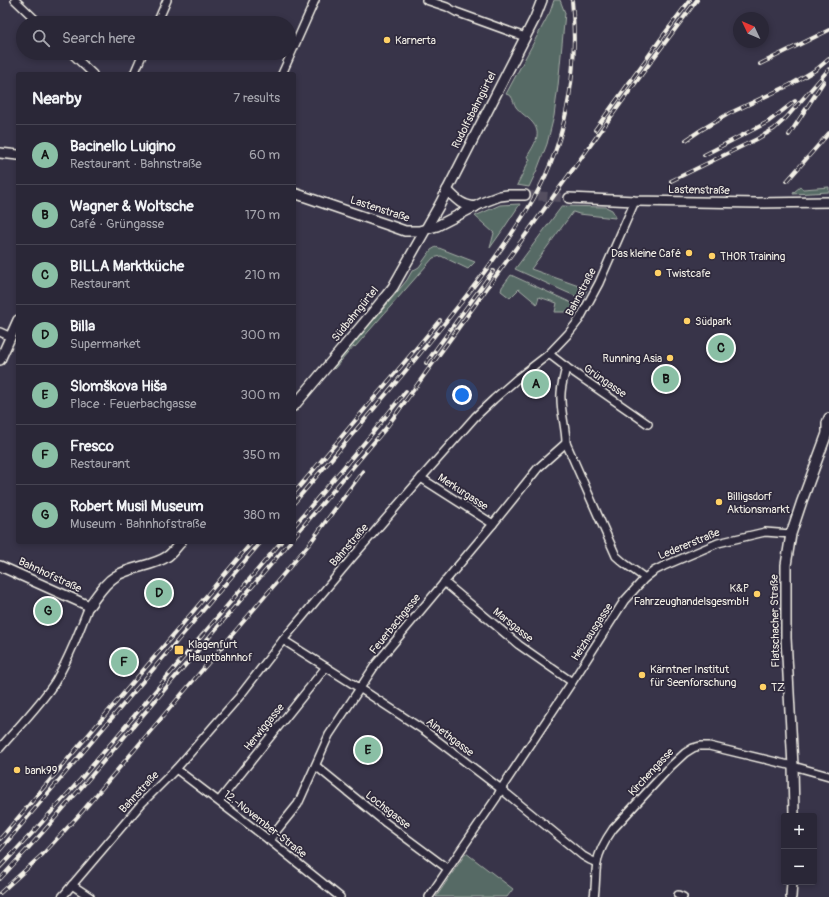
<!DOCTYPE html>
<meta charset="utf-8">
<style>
:root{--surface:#2a2737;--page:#322f3f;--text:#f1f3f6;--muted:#a5a5ad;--line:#464452;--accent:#8abfa5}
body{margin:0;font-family:Pangolin,sans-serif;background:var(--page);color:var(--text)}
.controls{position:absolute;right:12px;bottom:12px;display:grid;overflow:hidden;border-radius:4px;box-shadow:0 2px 6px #0003}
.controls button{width:36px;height:36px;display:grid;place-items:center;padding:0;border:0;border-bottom:1px solid var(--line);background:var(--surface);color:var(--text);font:20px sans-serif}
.compass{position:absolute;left:733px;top:12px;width:36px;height:36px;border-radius:50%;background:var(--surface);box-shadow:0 2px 6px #0003;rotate:314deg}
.you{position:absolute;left:462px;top:395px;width:14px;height:14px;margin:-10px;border:3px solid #fff;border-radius:50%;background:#1a73e8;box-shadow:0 0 0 6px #1a73e833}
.badge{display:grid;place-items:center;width:26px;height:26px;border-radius:50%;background:var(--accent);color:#111;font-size:13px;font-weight:700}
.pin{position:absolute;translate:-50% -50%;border:2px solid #fff;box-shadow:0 1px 4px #0006}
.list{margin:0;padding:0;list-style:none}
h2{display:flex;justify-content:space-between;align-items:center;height:52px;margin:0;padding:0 16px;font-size:17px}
h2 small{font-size:13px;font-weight:400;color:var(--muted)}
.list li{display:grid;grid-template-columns:26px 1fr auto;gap:12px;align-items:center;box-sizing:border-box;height:60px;padding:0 16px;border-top:1px solid var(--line)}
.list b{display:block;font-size:15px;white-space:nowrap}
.list p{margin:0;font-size:13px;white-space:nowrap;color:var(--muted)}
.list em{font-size:13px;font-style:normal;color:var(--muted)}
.icon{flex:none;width:22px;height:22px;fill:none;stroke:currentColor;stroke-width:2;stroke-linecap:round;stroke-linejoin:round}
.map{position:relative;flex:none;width:829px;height:897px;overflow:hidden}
.search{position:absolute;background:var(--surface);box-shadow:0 2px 6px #0003;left:16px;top:16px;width:280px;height:44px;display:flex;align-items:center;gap:10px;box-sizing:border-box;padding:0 14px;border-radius:22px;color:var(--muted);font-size:15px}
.panel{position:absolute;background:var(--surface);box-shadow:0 2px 6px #0003;left:16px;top:72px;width:280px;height:472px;border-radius:4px}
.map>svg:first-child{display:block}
.green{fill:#566b65;stroke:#a5aea6}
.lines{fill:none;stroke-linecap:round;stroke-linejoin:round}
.tertiary-tunnel{stroke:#545061;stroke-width:9;stroke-dasharray:9 4.5;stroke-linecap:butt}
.minor-casing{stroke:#f4f1e8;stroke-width:10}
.tertiary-casing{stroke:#f4f1e8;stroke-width:12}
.minor{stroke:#2f2a3d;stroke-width:7}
.tertiary{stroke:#2f2a3d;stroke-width:9}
.rail-casing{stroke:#f4f1e8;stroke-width:4}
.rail{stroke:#2f2a3d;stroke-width:2.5;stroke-dasharray:8;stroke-linecap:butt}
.poi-dot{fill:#ffd166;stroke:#2f2a3d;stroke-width:1.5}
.labels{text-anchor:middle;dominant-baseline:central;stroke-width:3.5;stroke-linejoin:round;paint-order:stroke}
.poi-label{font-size:11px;fill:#f4f1e8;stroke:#2f2a3d;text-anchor:start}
.street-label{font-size:11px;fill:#f4f1e8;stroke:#2f2a3d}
</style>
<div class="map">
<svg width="829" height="897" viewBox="0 0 829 897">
<rect width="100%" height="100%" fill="#383449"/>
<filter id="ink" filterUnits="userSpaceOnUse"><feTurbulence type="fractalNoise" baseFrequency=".025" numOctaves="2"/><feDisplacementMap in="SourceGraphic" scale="8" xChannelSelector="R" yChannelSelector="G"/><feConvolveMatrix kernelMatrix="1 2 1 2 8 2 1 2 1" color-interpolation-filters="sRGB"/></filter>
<g filter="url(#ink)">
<!-- green -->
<g class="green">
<path d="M554 0H560L565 13 558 86 554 116 547 144 537 170 529 187 517 185 530 159 527 157C536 141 544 132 528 118 524 115 519 111 516 107 514 104 513 99 511 96L506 94 550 12Z"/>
<path d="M800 187 803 189 829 187V192L793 194 794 192Z"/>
<path d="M520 204 502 231 490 248 494 233 475 216 491 209 500 205Z"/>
<path d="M562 206 606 207 612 210 615 215V218L579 214 573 212 531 269 587 289 583 298H580L566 292 515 269Z"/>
<path d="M436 247 439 248 475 262 468 269 441 256 433 258 355 347 354 346 334 369 333 368 388 303 407 280 412 271 419 267 431 250Z"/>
<path d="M511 275 574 304 577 306 578 310 575 312H555L557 303 539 297 537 304 519 289 510 298 501 291 502 287Z"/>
<path d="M466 853 513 889 507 897H436Z"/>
</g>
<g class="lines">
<!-- tertiary-tunnel -->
<path class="tertiary-tunnel" d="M525 195 569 198"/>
<defs>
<g id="minor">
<path d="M15 0 39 23"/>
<path d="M426 0 447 7 456 12 525 37"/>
<path d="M157 23 167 0"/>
<path d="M71 53 93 74"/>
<path d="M134 74 143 53"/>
<path d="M282 74 315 0"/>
<path d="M0 332 11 337"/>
<path d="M549 354 566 367 648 424"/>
<path d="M421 478 493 524"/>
<path d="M645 578 654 571 664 566 718 543 765 532 791 534"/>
<path d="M444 582 519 645 572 682"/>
<path d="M283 640 361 689 425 731 501 789 583 856 590 860 597 863"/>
<path d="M0 748C18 727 40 705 55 682 69 658 79 632 89 606"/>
<path d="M316 766 386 823 448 869"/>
<path d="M176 769 269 840 340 897"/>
<path d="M219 801 326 667"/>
<path d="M269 840 298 804 329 735 376 664 493 524 538 468 566 443"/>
<path d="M72 885 90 897"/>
<path d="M678 895 683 897"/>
<path d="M62 897 142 803 176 769 239 697 283 640 351 559 421 478 475 417 494 399 518 378 549 354 568 334 579 320 599 283 635 201"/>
<path d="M429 897 497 797 501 789 576 676 624 601 645 578 624 563 616 556 566 443C566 428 561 414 561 399 560 388 564 378 566 367"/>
<path d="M594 897C596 886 595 874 597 863 599 850 606 839 613 829L671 766 685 753 693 748 700 746H709L793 766 829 776"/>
</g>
<g id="tertiary">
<path d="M0 153 18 155"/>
<path d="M447 190C457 200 461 205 475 207"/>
<path d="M294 193 388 225 405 231H419L437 226 484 202 500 196 508 195H525"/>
<path d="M569 198 635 201 757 203 829 202"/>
<path d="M0 360 18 320"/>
<path d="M294 406 368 318 393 287 440 204 535 18 542 0"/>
<path d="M827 432V423L829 418"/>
<path d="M0 566 89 606C97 596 104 583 116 576 132 566 152 567 168 556 173 552 177 546 181 542"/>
<path d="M794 816 793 766 786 638V565L791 534 802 501 829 428"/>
<path d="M791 897 792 882"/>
</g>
</defs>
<!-- minor casing -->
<use href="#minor" class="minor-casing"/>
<!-- tertiary casing -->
<use href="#tertiary" class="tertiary-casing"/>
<!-- minor -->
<use href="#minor" class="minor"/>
<!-- tertiary -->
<use href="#tertiary" class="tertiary"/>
<defs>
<g id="rail">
<path d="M760 64 829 30"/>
<path d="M595 130 663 36 690 0"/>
<path d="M789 135 824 81"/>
<path d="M686 140 701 130 730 113 790 85 817 69 829 59"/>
<path d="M704 155 768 122 795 101"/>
<path d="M671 181 757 139 774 129 786 118 829 69"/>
<path d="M787 181 829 133"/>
<path d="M426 363 493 271"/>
<path d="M294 493 440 320"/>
<path d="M294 503C348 439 403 376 455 310 473 288 490 265 506 242 525 214 544 185 555 152 572 103 577 51 572 0"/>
<path d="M294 526 370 436 406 391"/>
<path d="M294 537 386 428 652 60 697 0"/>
<path d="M0 839 252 542"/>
<path d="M0 850 261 542"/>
<path d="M0 867 36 829 80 780 281 542"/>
<path d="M0 879 43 832 80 789 290 542"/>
<path d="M0 893 43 854 80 814 310 543 363 471"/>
</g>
</defs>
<!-- rail casing -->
<use href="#rail" class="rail-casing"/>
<!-- rail -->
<use href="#rail" class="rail"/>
</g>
</g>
<!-- markers -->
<g class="poi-dot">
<circle cx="387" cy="40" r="4"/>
<circle cx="689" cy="253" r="4"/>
<circle cx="712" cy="256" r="4"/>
<circle cx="658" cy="273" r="4"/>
<circle cx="687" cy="321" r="4"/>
<circle cx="670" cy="358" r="4"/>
<circle cx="719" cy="502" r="4"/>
<circle cx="757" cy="594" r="4"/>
<rect x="174" y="645" width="10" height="10" rx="2"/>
<circle cx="642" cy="675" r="4"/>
<circle cx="763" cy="687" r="4"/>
<circle cx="17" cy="770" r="4"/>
</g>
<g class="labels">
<!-- poi labels -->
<g class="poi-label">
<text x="395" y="40">Karnerta</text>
<text x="681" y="253" text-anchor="end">Das kleine Café</text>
<text x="720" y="256">THOR Training</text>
<text x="666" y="273">Twistcafe</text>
<text x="695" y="321">Südpark</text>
<text x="662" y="358" text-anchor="end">Running Asia</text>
<text x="727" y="496">Billigsdorf<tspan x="727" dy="13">Aktionsmarkt</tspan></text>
<text x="749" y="588" text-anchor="end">K&amp;P<tspan x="749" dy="13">FahrzeughandelsgesmbH</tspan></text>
<text x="188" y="644">Klagenfurt<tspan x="188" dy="13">Hauptbahnhof</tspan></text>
<text x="650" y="669">Kärntner Institut<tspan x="650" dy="13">für Seenforschung</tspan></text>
<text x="771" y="687">TZ</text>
<text x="25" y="770">bank99</text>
</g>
<!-- street labels -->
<g class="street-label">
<text transform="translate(474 110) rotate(-63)">Rudolfsbahngürtel</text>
<text transform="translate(699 190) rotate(1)">Lastenstraße</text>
<text transform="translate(380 209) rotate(18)">Lastenstraße</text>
<text transform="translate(581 292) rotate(-62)">Bahnstraße</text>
<text transform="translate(355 314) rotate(-51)">Südbahngürtel</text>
<text transform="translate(605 381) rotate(35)">Grüngasse</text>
<text transform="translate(463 492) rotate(33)">Merkurgasse</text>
<text transform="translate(689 544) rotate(-22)">Ledererstraße</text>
<text transform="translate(349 545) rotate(-49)">Bahnstraße</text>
<text transform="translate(50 575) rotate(25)">Bahnhofstraße</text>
<text transform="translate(775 621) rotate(-91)">Flatschacher Straße</text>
<text transform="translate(395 624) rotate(-51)">Feuerbachgasse</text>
<text transform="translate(513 625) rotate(39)">Marsgasse</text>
<text transform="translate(592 632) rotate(-57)">Heizhausgasse</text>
<text transform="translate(264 727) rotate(-51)">Herwiggasse</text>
<text transform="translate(450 737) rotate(37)">Ainethgasse</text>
<text transform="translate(651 772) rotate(-47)">Kirchengasse</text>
<text transform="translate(139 792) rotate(-47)">Bahnstraße</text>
<text transform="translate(388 810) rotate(38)">Lochsgasse</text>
<text transform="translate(265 824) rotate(38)">12.-November-Straße</text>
</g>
</g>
</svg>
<div class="controls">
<button>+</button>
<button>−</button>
</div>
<svg class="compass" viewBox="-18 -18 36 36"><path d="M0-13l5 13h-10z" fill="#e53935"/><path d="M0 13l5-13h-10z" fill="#a5a5ad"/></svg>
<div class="you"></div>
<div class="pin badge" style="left:536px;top:384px">A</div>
<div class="pin badge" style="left:666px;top:379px">B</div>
<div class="pin badge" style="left:721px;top:348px">C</div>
<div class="pin badge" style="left:159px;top:593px">D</div>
<div class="pin badge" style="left:368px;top:750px">E</div>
<div class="pin badge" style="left:124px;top:662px">F</div>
<div class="pin badge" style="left:48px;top:611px">G</div>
<div class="search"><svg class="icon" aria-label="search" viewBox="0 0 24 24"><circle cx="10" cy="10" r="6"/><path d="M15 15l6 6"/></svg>Search here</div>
<section class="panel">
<h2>Nearby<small>7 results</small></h2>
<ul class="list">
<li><span class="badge">A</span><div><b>Bacinello Luigino</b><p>Restaurant · Bahnstraße</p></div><em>60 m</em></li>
<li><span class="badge">B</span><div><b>Wagner &amp; Woltsche</b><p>Café · Grüngasse</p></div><em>170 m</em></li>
<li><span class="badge">C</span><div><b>BILLA Marktküche</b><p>Restaurant</p></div><em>210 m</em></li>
<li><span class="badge">D</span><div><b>Billa</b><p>Supermarket</p></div><em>300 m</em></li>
<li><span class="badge">E</span><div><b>Slomškova Hiša</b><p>Place · Feuerbachgasse</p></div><em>300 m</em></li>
<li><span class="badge">F</span><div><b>Fresco</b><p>Restaurant</p></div><em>350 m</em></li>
<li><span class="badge">G</span><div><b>Robert Musil Museum</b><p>Museum · Bahnhofstraße</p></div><em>380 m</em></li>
</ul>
</section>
</div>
